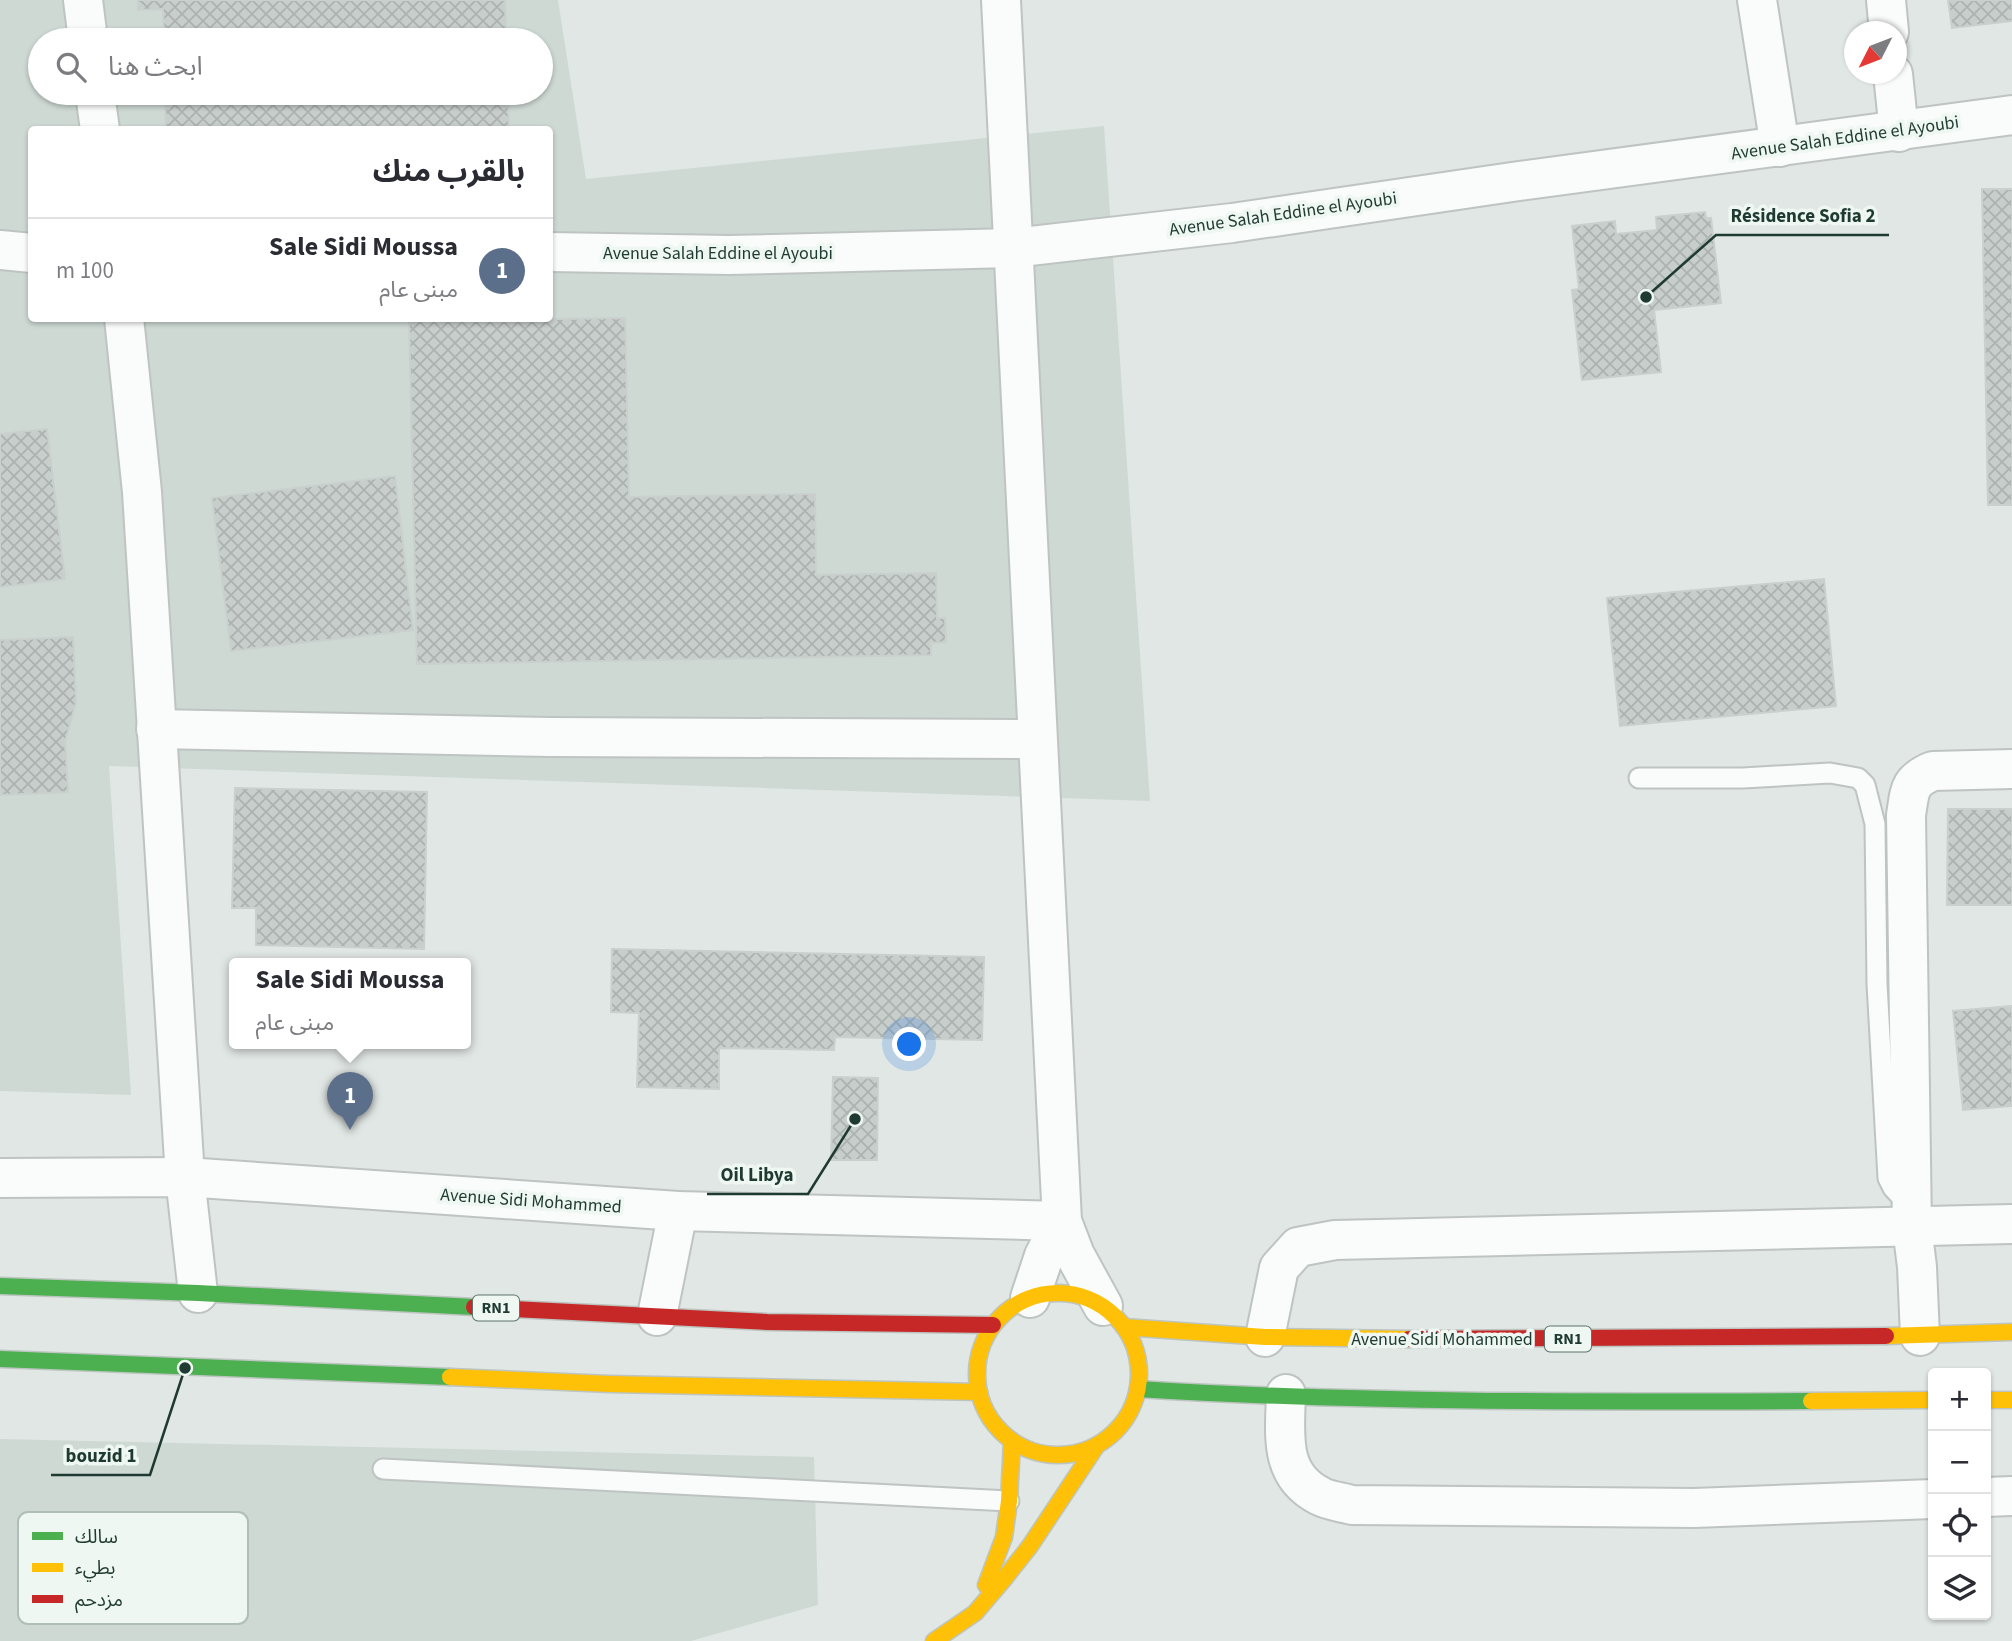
<!DOCTYPE html>
<html lang="ar">
<meta charset="utf-8">
<style>
:root{--surface:#fff;--page:#f7f7f7;--text:#2b2b33;--muted:#7c7c81;--line:#e1e1e2;--accent:#637770}
body{margin:0;font-family:"Source Sans 3","Noto Sans Arabic",sans-serif;background:var(--page);color:var(--text);direction:rtl}
.controls{position:absolute;right:21px;bottom:21px;display:grid;overflow:hidden;border-radius:7px;box-shadow:0 2px 5px #0004}
.controls button{width:63px;height:63px;display:grid;place-items:center;padding:0;border:0;border-bottom:2px solid var(--line);background:var(--surface);color:var(--text);font:35px sans-serif}
.compass{position:absolute;left:1844px;top:21px;width:63px;height:63px;border-radius:50%;background:var(--surface);box-shadow:0 2px 5px #0004;rotate:228deg}
.you{position:absolute;left:910px;top:1045px;width:24px;height:24px;margin:-18px;border:5px solid #fff;border-radius:50%;background:#1a73e8;box-shadow:0 0 0 10px #1a73e833}
.badge{display:grid;place-items:center;width:46px;height:46px;border-radius:50%;background:var(--accent);color:#fff;font-size:23px;font-weight:700}
.pin{position:absolute;translate:-50% -58px;filter:drop-shadow(0 2px 4px #0008)}
.pin::after{content:'';position:absolute;top:37px;width:24px;height:21px;background:inherit;clip-path:polygon(0 0,100% 0,50% 100%)}
.popup{position:absolute;left:229px;top:958px;width:242px;height:91px;box-sizing:border-box;display:grid;place-content:center;border-radius:7px;background:var(--surface);filter:drop-shadow(0 2px 5px #0005);font-size:23px;white-space:nowrap;color:var(--muted)}
.popup b{font-size:26px;color:var(--text)}
.popup::after{content:'';position:absolute;left:50%;top:100%;margin-left:-14px;border:14px solid transparent;border-top-color:var(--surface)}
.list{margin:0;padding:0;list-style:none}
h2{display:flex;justify-content:space-between;align-items:center;height:91px;margin:0;padding:0 28px;font-size:30px}
h2 small{font-size:23px;font-weight:400;color:var(--muted)}
.list li{display:grid;grid-template-columns:46px 1fr auto;gap:21px;align-items:center;box-sizing:border-box;height:105px;padding:0 28px;border-top:2px solid var(--line)}
.list b{display:block;font-size:26px;white-space:nowrap}
.list p{margin:0;font-size:23px;white-space:nowrap;color:var(--muted)}
.list em{font-size:23px;font-style:normal;color:var(--muted)}
.icon{flex:none;width:38px;height:38px;fill:none;stroke:currentColor;stroke-width:2;stroke-linecap:round;stroke-linejoin:round}
.map{position:relative;flex:none;width:2012px;height:1641px;overflow:hidden;direction:ltr}
.search{position:absolute;background:var(--surface);box-shadow:0 2px 5px #0004;left:28px;top:28px;width:525px;height:77px;display:flex;align-items:center;gap:18px;box-sizing:border-box;padding:0 24px;border-radius:38px;color:var(--muted);font-size:26px}
.panel{position:absolute;background:var(--surface);box-shadow:0 2px 5px #0004;left:28px;top:126px;width:525px;height:196px;border-radius:7px;direction:rtl}
.map>svg:first-child{display:block}
.built{fill:#ced9d4;fill-rule:evenodd}
.building{fill:url(#building-cross-hatch);stroke:#cad0cd;stroke-width:2}
.lines{fill:none;stroke-linecap:round;stroke-linejoin:round}
.lane-casing{stroke:#bec4c1;stroke-width:23}
.street-casing{stroke:#bec4c1;stroke-width:42}
.fast-casing{stroke:#bdc5c1;stroke-width:19}
.slow-casing{stroke:#bdc5c1;stroke-width:19}
.jam-casing{stroke:#bdc5c1;stroke-width:19}
.lane{stroke:#fafbfb;stroke-width:19}
.street{stroke:#fafbfb;stroke-width:38}
.fast{stroke:#4caf50;stroke-width:16}
.slow{stroke:#ffc107;stroke-width:16}
.jam{stroke:#c62828;stroke-width:16}
.labels{text-anchor:middle;dominant-baseline:central;stroke-width:7;stroke-linejoin:round;paint-order:stroke}
.shield{fill:#eef7f2;stroke:#5d736c;stroke-width:2}
.shield-label{font-size:16px;font-weight:bold;fill:#1f3a32}
.street-label{font-size:18px;fill:#1f3a32;stroke:#eef7f2}
.key{fill:#eef7f2;stroke:#b0beb8;stroke-width:2}
.key-label{font-size:19px;fill:#1f3a32}
.leader{fill:none;stroke:#1f3a32;stroke-width:2.5}
.callout-dot{fill:#1f3a32;stroke:#eef7f2;stroke-width:2.5}
.callout-label{font-size:19px;text-anchor:middle;font-weight:bold;fill:#1f3a32;stroke:#eef7f2;stroke-width:7;stroke-linejoin:round;paint-order:stroke}
</style>
<div class="map">
<svg width="2012" height="1641" viewBox="0 0 2012 1641">
<defs>
<pattern id="building-cross-hatch" width="8" height="8" patternUnits="userSpaceOnUse" patternTransform="scale(1.75)"><rect width="8" height="8" fill="#c8cecb"/><path d="M0 0l8 8M0 8l8-8" fill="none" stroke="#abb2af"/></pattern>
</defs>
<rect width="100%" height="100%" fill="#e1e7e4"/>
<!-- built -->
<g class="built">
<path d="M0 0H558L586 179 1104 126 1150 801 109 766 131 1095 0 1091ZM40 40H541V93H40ZM32 130H550V318H32Z"/>
<path d="M0 1439 814 1457 818 1605 691 1641H0Z"/>
</g>
<!-- building -->
<g class="building">
<path d="M138 0H505L506 40H164L163 9 138 10Z"/>
<path d="M1948 0H2012V21L1952 28Z"/>
<path d="M165 93H508L509 130H166Z"/>
<path d="M1982 189H2012V505H1988Z"/>
<path d="M1705 212 1706 218H1711L1721 303 1654 310 1661 372 1582 380 1572 290 1579 289 1572 226 1615 221 1616 234 1657 230 1656 217Z"/>
<path d="M625 318 629 497 815 494 816 575 936 573 937 618H945L946 642 931 643V655L417 664 409 321Z"/>
<path d="M47 429 65 579 0 587V434Z"/>
<path d="M395 476 413 630 231 651 212 498Z"/>
<path d="M1824 579 1836 706 1620 726 1607 598Z"/>
<path d="M73 637 76 702 65 742 68 792 0 795V640Z"/>
<path d="M235 788 427 792 424 949 256 945V908H232Z"/>
<path d="M1948 809H2012V905H1947Z"/>
<path d="M612 949 984 957 982 1040 835 1037 834 1050 719 1048V1089L637 1087 639 1013 611 1012Z"/>
<path d="M2012 1006V1106L1963 1110 1953 1011Z"/>
<path d="M833 1077 878 1078 877 1160H831Z"/>
</g>
<g class="lines">
<defs>
<g id="lane">
<path d="M1639 778H1743L1830 773 1858 778 1865 785 1875 824 1877 984 1888 1178 1893 1188 1910 1206"/>
<path d="M383 1469 1009 1501"/>
</g>
<g id="street">
<path d="M83 0 88 40"/>
<path d="M1001 0 1062 1221 1075 1255 1103 1306"/>
<path d="M1757 0 1780 147"/>
<path d="M1886 0 1889 32"/>
<path d="M1893 74 1899 132"/>
<path d="M95 93 100 130"/>
<path d="M0 250 32 253"/>
<path d="M550 252 729 255 1013 248 1232 223 1519 181 2012 115"/>
<path d="M124 318 142 492 185 1177 198 1293"/>
<path d="M156 729 550 737 1036 739"/>
<path d="M0 1178 185 1177 678 1211 1062 1221"/>
<path d="M1030 1298 1044 1256 1062 1221"/>
<path d="M657 1316 678 1211"/>
<path d="M1920 1336 1917 1267 1912 1227 1906 815C1910 791 1908 781 1933 771L2012 769"/>
<path d="M1265 1337 1279 1268 1298 1247 1335 1240 2012 1224"/>
<path d="M1286 1394C1285 1433 1278 1475 1320 1496 1329 1501 1342 1502 1352 1505L1694 1508 1933 1499"/>
<path d="M1986 1497 2012 1496"/>
</g>
<g id="fast">
<path d="M0 1286 198 1293 474 1307"/>
<path d="M0 1359 450 1377"/>
<path d="M1138 1389C1362 1403 1587 1402 1811 1401"/>
</g>
<g id="slow">
<circle cx="1058" cy="1374" r="81"/>
<path d="M1124 1327 1265 1337 1409 1339"/>
<path d="M1886 1336 2012 1332"/>
<path d="M450 1377 610 1384 979 1392"/>
<path d="M1986 1400H2012"/>
<path d="M1811 1401 1933 1400"/>
<path d="M986 1585 1004 1537 1009 1501 1012 1441"/>
<path d="M934 1641 975 1613 1004 1579 1030 1546 1097 1445"/>
</g>
<g id="jam">
<path d="M474 1307 767 1322 993 1325"/>
<path d="M1409 1339 1886 1336"/>
</g>
</defs>
<!-- lane casing -->
<use href="#lane" class="lane-casing"/>
<!-- street casing -->
<use href="#street" class="street-casing"/>
<!-- fast casing -->
<use href="#fast" class="fast-casing"/>
<!-- slow casing -->
<use href="#slow" class="slow-casing"/>
<!-- jam casing -->
<use href="#jam" class="jam-casing"/>
<!-- lane -->
<use href="#lane" class="lane"/>
<!-- street -->
<use href="#street" class="street"/>
<!-- fast -->
<use href="#fast" class="fast"/>
<!-- slow -->
<use href="#slow" class="slow"/>
<!-- jam -->
<use href="#jam" class="jam"/>
</g>
<g class="labels">
<!-- shield labels -->
<g class="shield">
<rect x="473" y="1295.5" width="46" height="25" rx="5"/>
<rect x="1545" y="1326.5" width="46" height="25" rx="5"/>
</g>
<g class="shield-label">
<text x="496" y="1308">RN1</text>
<text x="1568" y="1339">RN1</text>
</g>
<!-- street labels -->
<g class="street-label">
<text transform="translate(1845 138) rotate(-8)">Avenue Salah Eddine el Ayoubi</text>
<text transform="translate(1283 214) rotate(-8)">Avenue Salah Eddine el Ayoubi</text>
<text x="718" y="253">Avenue Salah Eddine el Ayoubi</text>
<text transform="translate(531 1201) rotate(4)">Avenue Sidi Mohammed</text>
<text x="1442" y="1339">Avenue Sidi Mohammed</text>
</g>
</g>
<!-- legend -->
<rect x="18" y="1512" width="230" height="112" rx="10" class="key"/>
<rect x="32" y="1532" width="31" height="8" fill="#4caf50"/>
<rect x="32" y="1563" width="31" height="9" fill="#ffc107"/>
<rect x="32" y="1595" width="31" height="8" fill="#c62828"/>
<g class="key-label">
<text x="75" y="1543">سالك</text>
<text x="75" y="1574">بطيء</text>
<text x="75" y="1606">مزدحم</text>
</g>
<!-- callouts -->
<path class="leader" d="M1646 297L1716 235H1889M855 1119L808 1194H707M185 1368L150 1475H51"/>
<g class="callout-dot">
<circle cx="1646" cy="297" r="7"/>
<circle cx="855" cy="1119" r="7"/>
<circle cx="185" cy="1368" r="7"/>
</g>
<g class="callout-label">
<text x="1803" y="222">Résidence Sofia 2</text>
<text x="757" y="1181">Oil Libya</text>
<text x="101" y="1462">bouzid 1</text>
</g>
</svg>
<div class="controls">
<button>+</button>
<button>−</button>
<button><svg class="icon" aria-label="locate" viewBox="0 0 24 24"><circle cx="12" cy="12" r="6"/><path d="M12 2v4M12 18v4M2 12h4M18 12h4"/></svg></button>
<button><svg class="icon" aria-label="layers" viewBox="0 0 24 24"><path d="M12 4l9 5-9 5-9-5zM3 14l9 5 9-5"/></svg></button>
</div>
<svg class="compass" viewBox="-18 -18 36 36"><path d="M0-13l5 13h-10z" fill="#e53935"/><path d="M0 13l5-13h-10z" fill="#7c7c81"/></svg>
<div class="you"></div>
<div class="pin badge" style="left:350px;top:1130px;background:#5c6f8a">1</div>
<div class="popup"><b>Sale Sidi Moussa</b>مبنى عام</div>
<div class="search"><svg class="icon" aria-label="search" viewBox="0 0 24 24"><circle cx="10" cy="10" r="6"/><path d="M15 15l6 6"/></svg>ابحث هنا</div>
<section class="panel">
<h2>بالقرب منك<small></small></h2>
<ul class="list">
<li><span class="badge" style="background:#5c6f8a">1</span><div><b>Sale Sidi Moussa</b><p>مبنى عام</p></div><em>100 m</em></li>
</ul>
</section>
</div>
